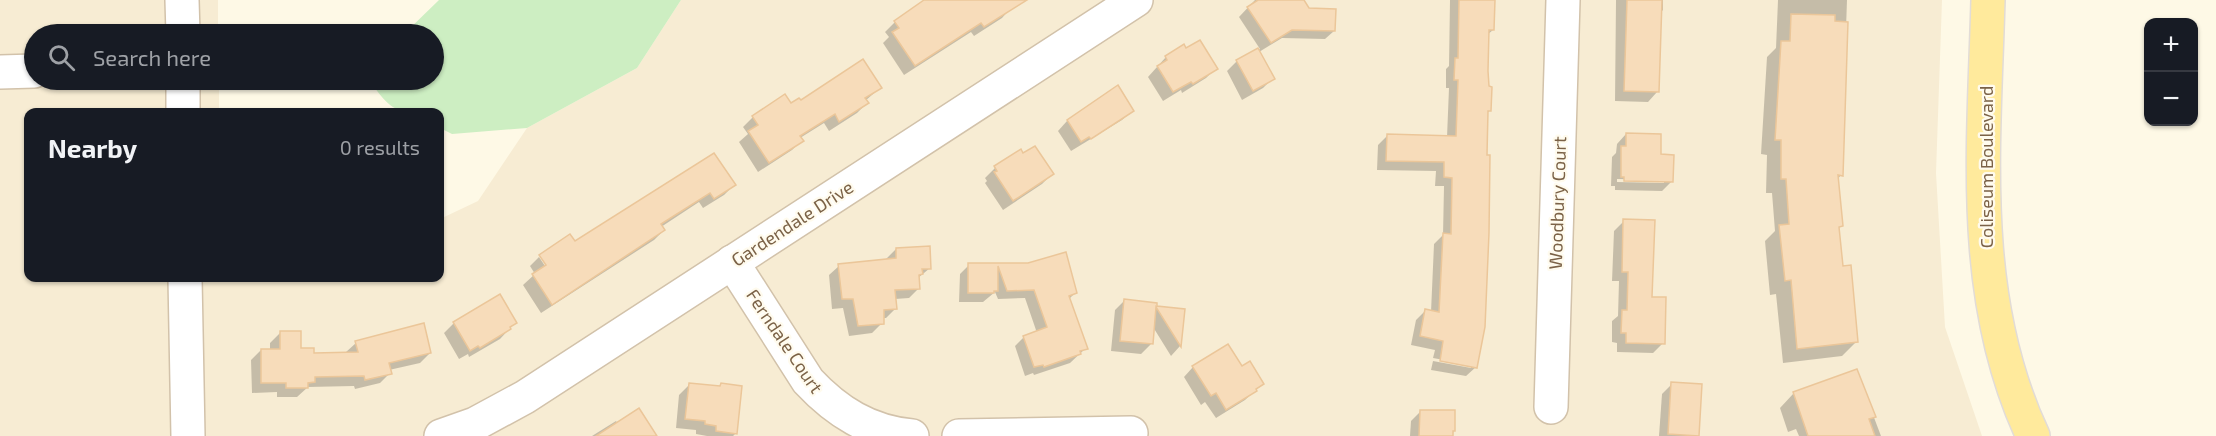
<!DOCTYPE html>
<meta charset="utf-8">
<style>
:root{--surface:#171b24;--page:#242831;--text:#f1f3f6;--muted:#9ea1a6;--line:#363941}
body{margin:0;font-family:"Exo 2",sans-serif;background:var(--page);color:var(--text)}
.controls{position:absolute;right:18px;top:18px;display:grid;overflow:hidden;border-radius:12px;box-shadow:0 2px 4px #0004}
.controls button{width:54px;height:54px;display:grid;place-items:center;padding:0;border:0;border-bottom:2px solid var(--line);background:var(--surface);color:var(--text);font:30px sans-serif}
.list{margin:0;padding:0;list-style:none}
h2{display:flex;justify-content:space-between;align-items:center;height:78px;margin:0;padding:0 24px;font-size:26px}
h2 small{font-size:20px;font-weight:400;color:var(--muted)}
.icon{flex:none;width:33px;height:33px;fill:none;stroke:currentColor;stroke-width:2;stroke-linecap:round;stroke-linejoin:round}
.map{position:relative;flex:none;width:2216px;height:436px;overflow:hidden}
.search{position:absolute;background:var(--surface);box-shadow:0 2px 4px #0004;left:24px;top:24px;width:420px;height:66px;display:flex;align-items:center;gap:15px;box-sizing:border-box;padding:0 21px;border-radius:33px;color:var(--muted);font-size:22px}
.panel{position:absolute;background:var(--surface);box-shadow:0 2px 4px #0004;left:24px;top:108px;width:420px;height:174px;border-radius:12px}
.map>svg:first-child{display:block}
.residential{fill:#f7ecd3}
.green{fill:#cdeec2}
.shadow{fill:#0003;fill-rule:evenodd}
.building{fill:#f7dcba;stroke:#ebc699;stroke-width:1.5}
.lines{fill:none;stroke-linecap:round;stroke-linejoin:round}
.minor-casing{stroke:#d2c2aa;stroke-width:36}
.major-casing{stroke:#e2dcd7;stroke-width:36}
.minor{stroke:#fff;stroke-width:33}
.major{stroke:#ffea9c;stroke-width:33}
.labels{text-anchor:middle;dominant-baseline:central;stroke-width:4.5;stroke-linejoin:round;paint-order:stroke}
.street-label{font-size:18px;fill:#7b6247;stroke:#fffbee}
</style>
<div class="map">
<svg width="2216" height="436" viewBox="0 0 2216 436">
<rect width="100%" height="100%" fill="#fef9e6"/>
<!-- residential -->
<path class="residential" d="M0 0H218V34H34V80H219V112H28V278H440V219L478 201 527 128 637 68 681 0H1942L1936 173 1945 327 1982 436H0Z"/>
<!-- green -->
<path class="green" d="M439 0H681L637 68 527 128 452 134 440 128V112C396 112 395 116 369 80H434V34H404Z"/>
<!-- shadow -->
<g class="shadow">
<path d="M957 0H1018L1002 18 974 36 971 32 904 75 883 43 889 37 885 32 895 22Z"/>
<path d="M1255 0H1302L1308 9 1334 31 1325 39 1282 38 1259 52 1273 78 1263 88 1242 100 1227 71 1237 61 1260 49 1239 17Z"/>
<path d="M1450 0H1494L1493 30 1487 35V87L1490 110 1487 113 1476 367 1466 376 1431 370 1433 361 1471 368V365L1433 358 1435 350 1411 345 1416 320 1425 311 1431 312 1434 244 1443 235 1444 186H1435L1436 171 1377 170 1378 145 1387 136 1447 137 1449 88H1446V69L1449 66Z"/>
<path d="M1616 0H1663V10L1660 13 1657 92 1648 102 1615 101Z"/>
<path d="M1776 0H1847L1841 175 1837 180 1841 226 1838 229 1841 268 1857 341 1842 356 1783 363 1776 294 1770 295 1765 241 1775 231 1772 193H1766L1767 155 1761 154 1767 57 1776 48 1778 0Z"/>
<path d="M1166 57 1216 68 1206 78 1182 93 1181 90 1163 101 1148 77Z"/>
<path d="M1117 87 1132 111 1122 120 1071 151 1058 131 1067 121Z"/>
<path d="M880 88 865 101 867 103 857 113 829 131 824 123 800 138 802 140 792 150 758 172 739 142 748 134 743 127 753 117 800 102Z"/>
<path d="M1626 134 1660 156 1672 181 1662 191 1615 190V186H1611L1612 157 1616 153 1617 144ZM1617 179 1664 180V183L1617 182Z"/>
<path d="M1020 151 1052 174 1042 184 1003 210 985 183 987 181 985 178 995 168Z"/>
<path d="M714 155 734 185 724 195 703 208 699 202 661 227 664 230 654 240 541 313 523 285 535 274 530 266 539 257 549 272 575 243Z"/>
<path d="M1624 221 1651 298 1663 343 1653 353 1617 352V343L1612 342V321L1618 316 1619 281H1612L1614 231Z"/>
<path d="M896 249 930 268 918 278 919 288 909 298 895 299 896 308 886 318H883L882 323 872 333 849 336 843 308 832 309 829 275 839 266 886 259Z"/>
<path d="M969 265H1028L1075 293 1069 299 1086 348 1070 363 1034 375 1033 373 1025 376 1015 346 1024 337 1037 333 1025 298 998 299 995 292 983 302H959L960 274Z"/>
<path d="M499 297 515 323 500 339 469 357 468 354 459 359 444 333 453 324Z"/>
<path d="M1124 301 1155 307 1183 311 1180 346 1171 356 1153 327 1151 344 1141 354 1111 351 1115 310Z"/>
<path d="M280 333 300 350 313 355 346 352 356 343 430 353 420 363 389 370 390 373 380 383 355 389 354 386 308 387 297 397H277V392L252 393 251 360 261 350H270V343Z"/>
<path d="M1193 367 1241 368 1262 384 1245 400 1216 418 1205 402 1201 405 1184 377Z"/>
<path d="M1856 370 1881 436H1799L1796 429 1788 432 1780 408 1793 394Z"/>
<path d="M1672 384 1697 435 1696 436H1659L1662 394Z"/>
<path d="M689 385 736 433 733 436H707L696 434V430L676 428 679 395Z"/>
<path d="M1421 411 1454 412 1453 436H1410L1411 421Z"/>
<path d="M616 421 618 424 655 436H592Z"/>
</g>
<!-- building -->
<g class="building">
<path d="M924 0H1027L984 27 981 23 915 66 892 32 899 28 894 21Z"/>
<path d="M1258 0H1304L1309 8 1336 9 1335 31 1292 30 1271 43 1247 7Z"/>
<path d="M1459 0H1495L1494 30H1489L1488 71 1489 86 1492 87 1491 111H1488L1487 155H1490L1489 233 1485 327 1477 368 1440 361 1443 341 1420 336 1425 309 1439 312 1443 233 1451 234 1452 178 1444 177V162L1386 161 1387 134 1456 136 1458 80H1454L1455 58H1458Z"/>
<path d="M1627 0H1662L1659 92 1624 91Z"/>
<path d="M1791 14 1835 15V21L1848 22 1843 176 1838 175 1843 226 1839 227 1843 266 1851 265 1858 342 1797 349 1791 280 1785 281 1779 225 1789 224 1786 179H1781V140H1775L1781 41H1790Z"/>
<path d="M1200 40 1218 69 1193 84 1191 82 1173 92 1157 66 1167 60 1165 56 1184 44 1186 48Z"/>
<path d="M1258 48 1275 79 1253 91 1236 60Z"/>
<path d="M863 59 882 88 865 98 869 103 839 122 835 114 800 136 804 141 769 163 748 131 758 125 752 116 785 94 791 103 799 98 801 100Z"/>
<path d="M1118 85 1134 111 1091 139 1089 137 1081 142 1067 120Z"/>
<path d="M1626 133 1661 134V154L1674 155 1673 182 1624 181V177H1621V146H1626Z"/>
<path d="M1035 146 1054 174 1013 201 994 172 997 171 994 166 1021 149 1023 153Z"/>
<path d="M714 153 736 185 714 199 710 193 661 224 665 230 552 305 532 274 546 265 539 255 570 234 575 241Z"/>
<path d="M1623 219 1655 220 1652 297H1666L1665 344 1626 343V333H1621L1622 310H1627L1628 272H1622Z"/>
<path d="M930 246 931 269H922L923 274 919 275 920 289 895 290 897 309 884 310V324L858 326 853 299H842L838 264 896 258V248Z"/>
<path d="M1066 252 1077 293 1069 296 1088 349 1080 351 1081 354 1044 367 1043 365 1034 367 1023 336 1047 327 1034 290 1007 291 998 266V291H994V293H968V263H1028Z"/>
<path d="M500 294 517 323 510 327 511 329 480 348 478 346 470 351 453 322Z"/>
<path d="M1124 299 1157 303V306L1185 309 1181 347 1156 307 1153 344 1120 341Z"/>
<path d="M424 323 431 353 389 363 392 374 365 380 364 376 315 377V382L308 383V388H286V383H261V349H280V331H301V348H314V353L358 352 355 341Z"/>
<path d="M1228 344 1242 366 1250 361 1264 384 1256 389 1257 391 1226 410 1216 393 1211 396 1192 366Z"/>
<path d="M1857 369 1876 417 1869 419 1875 436H1808L1793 392Z"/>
<path d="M1671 382 1702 384 1699 436 1668 434Z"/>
<path d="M689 383 720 386 721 383 742 386 737 434 716 431V426L705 424V421L685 419Z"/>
<path d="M639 408 657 436H596Z"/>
<path d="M1420 410H1455V431H1453V436H1419Z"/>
</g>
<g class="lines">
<defs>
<g id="minor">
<path d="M182 0 183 34"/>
<path d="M0 72 34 71"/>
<path d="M183 112V80"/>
<path d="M732 262 808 381C837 412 869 432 912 436"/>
<path d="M185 278 188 436"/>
<path d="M1551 407 1563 0"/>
<path d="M441 436 475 424 525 397 1136 0"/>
<path d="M959 436 1131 433"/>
</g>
<path id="major" d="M1988 0C1984 147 1968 298 2033 436"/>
</defs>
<!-- minor casing -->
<use href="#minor" class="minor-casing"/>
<!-- major casing -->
<use href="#major" class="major-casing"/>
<!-- minor -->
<use href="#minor" class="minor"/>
<!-- major -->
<use href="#major" class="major"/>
</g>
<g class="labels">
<!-- street labels -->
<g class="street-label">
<text transform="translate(1986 167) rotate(-90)">Coliseum Boulevard</text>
<text transform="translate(1557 203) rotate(-88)">Woodbury Court</text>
<text transform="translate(792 223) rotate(-33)">Gardendale Drive</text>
<text transform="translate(785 341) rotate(56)">Ferndale Court</text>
</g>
</g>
</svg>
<div class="controls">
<button>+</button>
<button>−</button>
</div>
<div class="search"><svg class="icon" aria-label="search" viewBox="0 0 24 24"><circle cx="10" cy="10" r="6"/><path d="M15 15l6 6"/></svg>Search here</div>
<section class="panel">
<h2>Nearby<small>0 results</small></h2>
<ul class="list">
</ul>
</section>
</div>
